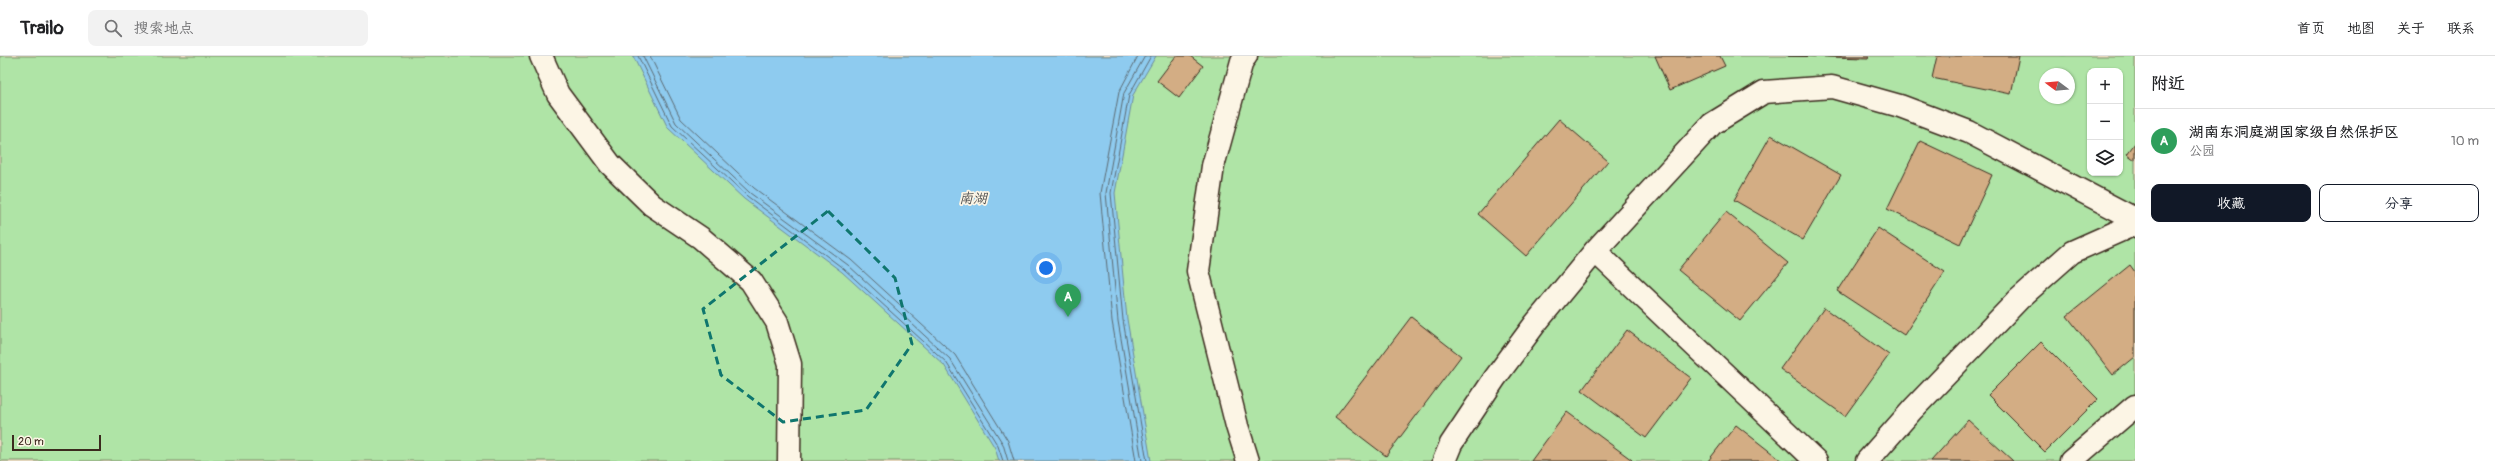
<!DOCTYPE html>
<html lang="zh">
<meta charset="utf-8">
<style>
:root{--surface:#fff;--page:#f2f2f2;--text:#202124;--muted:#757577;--line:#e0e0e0;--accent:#111827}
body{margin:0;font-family:Pangolin,"LXGW WenKai TC",sans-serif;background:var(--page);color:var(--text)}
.controls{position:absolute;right:12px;top:12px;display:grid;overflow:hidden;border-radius:8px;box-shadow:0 1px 3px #0004}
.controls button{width:36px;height:36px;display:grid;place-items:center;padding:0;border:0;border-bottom:1px solid var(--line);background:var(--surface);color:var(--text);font:20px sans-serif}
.compass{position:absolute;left:2039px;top:12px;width:36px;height:36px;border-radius:50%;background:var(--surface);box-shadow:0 1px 3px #0004;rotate:286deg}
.scale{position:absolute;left:12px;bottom:10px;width:89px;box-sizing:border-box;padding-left:4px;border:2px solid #3b2a1e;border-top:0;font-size:11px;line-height:14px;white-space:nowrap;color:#3b2a1e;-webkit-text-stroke:3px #fcf5e5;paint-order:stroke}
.you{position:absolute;left:1046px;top:212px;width:14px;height:14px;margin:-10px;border:3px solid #fff;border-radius:50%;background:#1a73e8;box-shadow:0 0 0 6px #1a73e833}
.badge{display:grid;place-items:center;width:26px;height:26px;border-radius:50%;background:var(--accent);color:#fff;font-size:13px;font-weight:700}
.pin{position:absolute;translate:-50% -33px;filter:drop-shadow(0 1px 2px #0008)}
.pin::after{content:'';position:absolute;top:21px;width:14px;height:12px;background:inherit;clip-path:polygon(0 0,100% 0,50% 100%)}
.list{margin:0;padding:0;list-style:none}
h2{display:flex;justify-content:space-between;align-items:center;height:52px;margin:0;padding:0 16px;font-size:17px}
h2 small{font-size:13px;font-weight:400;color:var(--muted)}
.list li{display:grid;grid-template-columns:26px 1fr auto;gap:12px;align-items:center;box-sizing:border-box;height:64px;padding:0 16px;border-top:1px solid var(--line)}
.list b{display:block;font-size:15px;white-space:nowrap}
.list p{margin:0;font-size:13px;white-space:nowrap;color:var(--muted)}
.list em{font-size:13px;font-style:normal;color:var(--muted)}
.actions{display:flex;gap:8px;padding:12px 16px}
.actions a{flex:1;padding:9px 0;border:1px solid var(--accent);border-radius:8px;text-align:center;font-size:14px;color:var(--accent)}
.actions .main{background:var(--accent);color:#fff}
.icon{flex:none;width:22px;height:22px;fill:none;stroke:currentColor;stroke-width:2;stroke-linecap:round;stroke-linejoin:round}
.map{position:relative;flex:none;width:2135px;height:405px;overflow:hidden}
header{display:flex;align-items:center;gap:24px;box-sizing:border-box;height:56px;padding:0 20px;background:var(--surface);border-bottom:1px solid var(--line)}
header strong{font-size:19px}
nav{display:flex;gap:22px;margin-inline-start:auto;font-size:14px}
.search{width:280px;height:36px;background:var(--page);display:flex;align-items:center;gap:10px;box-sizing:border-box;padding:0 14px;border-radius:8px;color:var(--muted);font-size:15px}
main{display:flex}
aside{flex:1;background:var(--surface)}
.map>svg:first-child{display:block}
.green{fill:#afe4a6;stroke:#758762;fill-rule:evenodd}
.water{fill:#8ecbef;stroke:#6d8b9b}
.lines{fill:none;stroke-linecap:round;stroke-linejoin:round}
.shore{stroke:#5c6a72;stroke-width:1}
.building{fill:#d3ad84;stroke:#3b2a1e}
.minor-casing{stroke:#3b2a1e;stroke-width:25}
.secondary-casing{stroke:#3b2a1e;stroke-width:25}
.minor{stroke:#fcf5e5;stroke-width:22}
.secondary{stroke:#fcf5e5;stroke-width:22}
.marked{fill:none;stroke:#0f766e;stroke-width:3;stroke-dasharray:8 5;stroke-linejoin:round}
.labels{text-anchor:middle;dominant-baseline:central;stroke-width:3.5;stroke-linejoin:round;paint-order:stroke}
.water-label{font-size:14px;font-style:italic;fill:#505252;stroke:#fcf5e5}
</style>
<header>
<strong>Trailo</strong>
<div class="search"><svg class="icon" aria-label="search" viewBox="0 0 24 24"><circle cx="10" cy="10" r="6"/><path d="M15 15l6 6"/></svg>搜索地点</div>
<nav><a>首页</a><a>地图</a><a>关于</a><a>联系</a></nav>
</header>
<main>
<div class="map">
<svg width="2135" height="405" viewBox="0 0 2135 405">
<rect width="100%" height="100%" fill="#f0dfc8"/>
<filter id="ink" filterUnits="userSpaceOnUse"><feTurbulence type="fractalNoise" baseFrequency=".025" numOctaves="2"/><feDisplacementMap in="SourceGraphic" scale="8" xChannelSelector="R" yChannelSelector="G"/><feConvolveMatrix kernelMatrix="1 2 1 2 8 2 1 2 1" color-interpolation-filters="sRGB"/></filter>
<g filter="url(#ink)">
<!-- green -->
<path class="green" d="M0 0H2135V405H0ZM2090 15H2120V117H2090ZM2045 18H2069V42H2045Z"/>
<!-- water -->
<path class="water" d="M633 0H1156L1133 39 1115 137 1127 263 1151 405H999L995 392 944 309 842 216 744 143 668 72Z"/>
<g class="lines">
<!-- shore -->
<g class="shore">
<path d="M638 0 672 70 747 140 844 213 946 306 998 390 1003 405"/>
<path d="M643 0 676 67 750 137 848 209 950 303 1003 388 1008 405"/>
<path d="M650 0 681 63 754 132 851 204 955 299 1008 385 1014 405"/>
<path d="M1136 405 1112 265 1100 137 1119 36 1138 0"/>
<path d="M1142 405 1118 265 1106 137 1124 37 1145 0"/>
<path d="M1147 405 1123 264 1111 137 1129 39 1151 0"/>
</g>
</g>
<!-- building -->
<g class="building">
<path d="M1176 0H1190L1203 10 1179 42 1157 25Z"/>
<path d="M1655 0H1720L1725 10 1670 34Z"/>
<path d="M1788 0H1869L1868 2Z"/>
<path d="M1937 0H2019L2011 38 1932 22Z"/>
<path d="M1559 63 1608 105 1526 200 1478 158Z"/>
<path d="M1771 79 1841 119 1803 184 1734 144Z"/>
<path d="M1920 85 1992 119 1960 188 1887 153Z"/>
<path d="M2135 87V104L2127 98Z"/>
<path d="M1726 156 1788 207 1740 265 1678 214Z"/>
<path d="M1878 172 1945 216 1904 279 1837 235Z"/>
<path d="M2130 209 2135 216V301L2113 319 2067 260Z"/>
<path d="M1824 252 1889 299 1845 360 1780 313Z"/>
<path d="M1411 261 1461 300 1386 400 1335 361Z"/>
<path d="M1627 274 1691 322 1646 382 1582 334Z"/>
<path d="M2041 286 2098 343 2045 396 1988 339Z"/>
<path d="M1567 356 1632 404 1631 405H1531Z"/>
<path d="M1968 364 2013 405H1931Z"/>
<path d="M1736 369 1782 405H1708Z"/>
</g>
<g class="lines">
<defs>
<g id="minor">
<path d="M1246 0 1242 5 1213 110 1198 215 1237 370 1248 405"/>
<path d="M1595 195 1816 405"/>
<path d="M1444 405 1451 388 1495 322 1535 268 1595 195 1712 68 1764 36 1832 31 1900 50 1969 76 2135 163"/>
<path d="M1867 405 1913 353 2019 243 2072 196 2135 168"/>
<path d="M2071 405 2135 350"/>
</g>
<path id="secondary" d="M541 0 558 38 610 108 652 149 701 182 751 225 777 266 790 308 789 405"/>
</defs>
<!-- minor casing -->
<use href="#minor" class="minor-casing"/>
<!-- secondary casing -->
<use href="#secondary" class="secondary-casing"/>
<!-- minor -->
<use href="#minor" class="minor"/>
<!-- secondary -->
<use href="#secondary" class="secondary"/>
</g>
</g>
<!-- marked area -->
<path class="marked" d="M828 155 895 222 912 288 866 354 783 366 721 319 703 253Z"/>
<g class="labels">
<!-- water labels -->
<g class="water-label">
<text x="973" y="142">南湖</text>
</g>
</g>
</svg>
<div class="controls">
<button>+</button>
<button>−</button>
<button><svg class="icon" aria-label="layers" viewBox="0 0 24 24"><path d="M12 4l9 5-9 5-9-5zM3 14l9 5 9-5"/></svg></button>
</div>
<svg class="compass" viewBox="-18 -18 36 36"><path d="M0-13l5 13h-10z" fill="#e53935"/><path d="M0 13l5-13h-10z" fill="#757577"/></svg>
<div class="scale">20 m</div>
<div class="you"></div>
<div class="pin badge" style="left:1068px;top:261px;background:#2e9e5b">A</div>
</div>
<aside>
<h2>附近<small></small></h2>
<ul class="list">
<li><span class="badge" style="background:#2e9e5b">A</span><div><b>湖南东洞庭湖国家级自然保护区</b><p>公园</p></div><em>10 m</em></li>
</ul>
<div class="actions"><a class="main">收藏</a><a>分享</a></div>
</aside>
</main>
